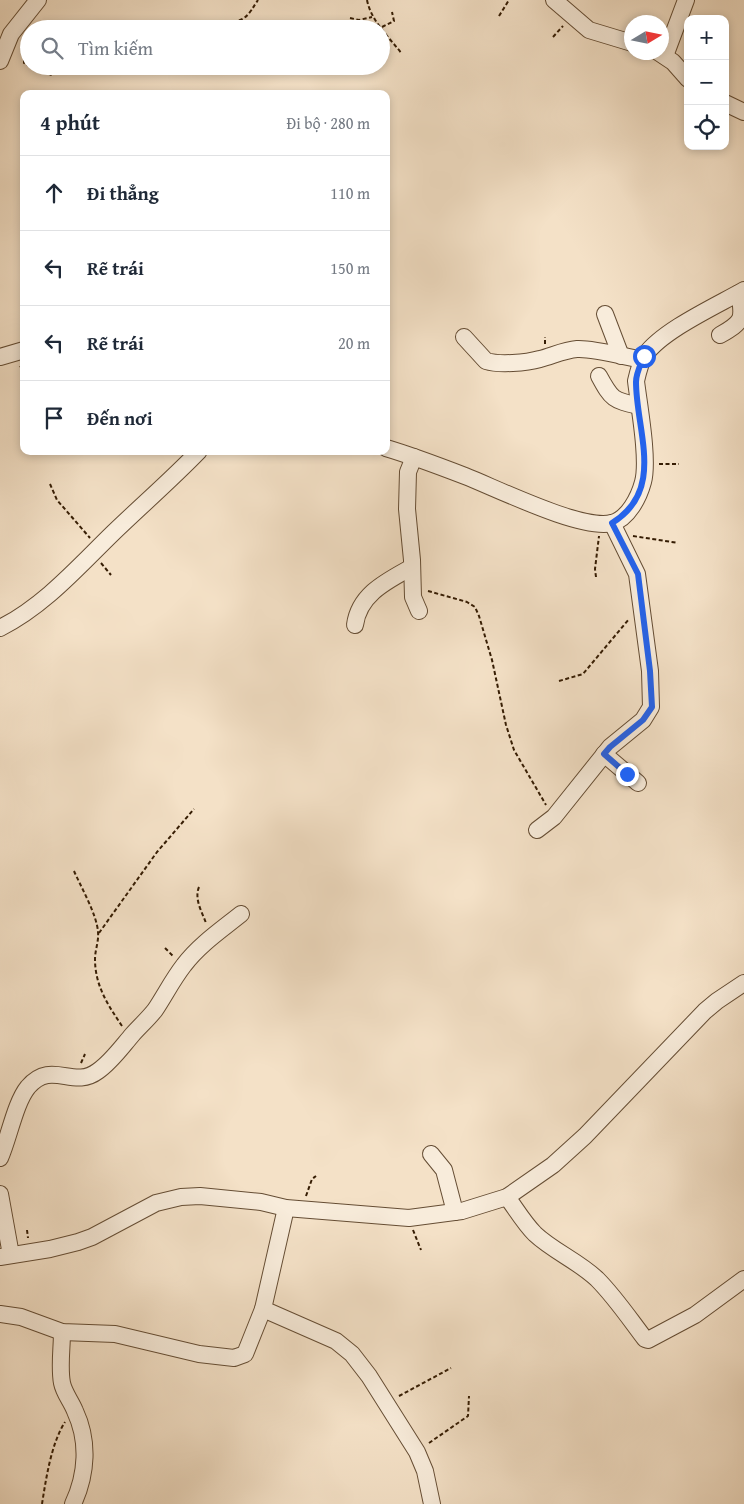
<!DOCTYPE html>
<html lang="vi">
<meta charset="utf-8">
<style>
:root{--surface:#fff;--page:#f2f2f3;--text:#1f2937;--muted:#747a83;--line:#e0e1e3}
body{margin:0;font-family:"Gentium Book Plus",serif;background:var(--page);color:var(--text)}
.controls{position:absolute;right:15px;top:15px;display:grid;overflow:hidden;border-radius:10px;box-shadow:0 2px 8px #0003}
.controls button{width:45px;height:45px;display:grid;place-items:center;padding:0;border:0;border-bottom:1px solid var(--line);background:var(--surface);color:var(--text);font:25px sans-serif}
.compass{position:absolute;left:624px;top:15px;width:45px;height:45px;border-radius:50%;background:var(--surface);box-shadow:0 2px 8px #0003;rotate:80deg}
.stop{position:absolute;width:15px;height:15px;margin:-11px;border:4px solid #2563eb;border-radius:50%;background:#fff}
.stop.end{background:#2563eb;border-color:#fff;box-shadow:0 1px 5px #0008}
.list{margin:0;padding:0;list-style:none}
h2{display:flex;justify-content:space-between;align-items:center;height:65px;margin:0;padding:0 20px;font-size:21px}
h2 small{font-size:16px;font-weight:400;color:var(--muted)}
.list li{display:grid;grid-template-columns:32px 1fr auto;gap:15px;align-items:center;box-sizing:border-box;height:75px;padding:0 20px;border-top:1px solid var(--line)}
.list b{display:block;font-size:19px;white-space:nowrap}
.list em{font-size:16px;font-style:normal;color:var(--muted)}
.icon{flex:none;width:28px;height:28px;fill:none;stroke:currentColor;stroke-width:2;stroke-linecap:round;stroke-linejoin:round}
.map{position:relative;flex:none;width:744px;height:1504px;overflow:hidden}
.search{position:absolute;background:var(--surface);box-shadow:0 2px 8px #0003;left:20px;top:20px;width:370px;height:55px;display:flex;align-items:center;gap:12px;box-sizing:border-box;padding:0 18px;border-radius:28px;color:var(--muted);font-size:19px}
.panel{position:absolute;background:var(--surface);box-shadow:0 2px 8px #0003;left:20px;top:90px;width:370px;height:365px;border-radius:10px}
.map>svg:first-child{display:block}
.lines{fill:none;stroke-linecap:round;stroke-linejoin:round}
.minor-casing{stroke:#654d34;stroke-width:18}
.path{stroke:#351c03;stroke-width:2;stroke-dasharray:4 2.5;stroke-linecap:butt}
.minor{stroke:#f8ecdb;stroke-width:16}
.route{stroke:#2563eb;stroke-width:6}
</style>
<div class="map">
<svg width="744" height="1504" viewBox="0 0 744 1504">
<rect width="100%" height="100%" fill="#f4e1c7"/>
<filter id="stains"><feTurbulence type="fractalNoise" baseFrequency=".004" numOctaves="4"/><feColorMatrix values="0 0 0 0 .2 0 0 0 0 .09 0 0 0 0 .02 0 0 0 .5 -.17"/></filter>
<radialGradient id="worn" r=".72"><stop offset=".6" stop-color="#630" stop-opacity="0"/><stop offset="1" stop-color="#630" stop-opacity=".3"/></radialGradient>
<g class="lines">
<defs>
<g id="minor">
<path d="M554 0 589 30 632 43"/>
<path d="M658 52 673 62 688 79"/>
<path d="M665 56 686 0"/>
<path d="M0 61 11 34 38 0"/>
<path d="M725 103 744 112"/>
<path d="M605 314 621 356"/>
<path d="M720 335C743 322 744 319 739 293"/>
<path d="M464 337 486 361C499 365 526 363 540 359 552 356 564 350 577 349 593 348 626 357 643 360"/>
<path d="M0 357 24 350"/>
<path d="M599 376C612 400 613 400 639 406"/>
<path d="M386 448C413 456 439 466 465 476 496 488 582 531 612 523 628 519 639 497 643 482 649 460 639 406 636 381 638 372 640 363 645 355 663 330 716 306 744 290"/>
<path d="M414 457 408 472 407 509 412 560 413 597 419 611"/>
<path d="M355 625C359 594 387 581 412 567"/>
<path d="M0 628C44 606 78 567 113 533 142 505 171 480 199 451"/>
<path d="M604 754 638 783"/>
<path d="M537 830 554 817 610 747 643 720 651 707 650 671 637 574 612 523"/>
<path d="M431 1154 444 1170 455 1212"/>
<path d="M0 1158C9 1138 15 1103 28 1087 52 1059 73 1090 98 1071 111 1062 121 1048 132 1035 139 1027 148 1019 155 1010 165 995 173 979 184 965 199 945 221 930 241 914"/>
<path d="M0 1194 11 1255"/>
<path d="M507 1197C516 1209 524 1223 535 1234 553 1251 578 1261 597 1279 615 1297 629 1318 645 1339L648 1340 695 1315 744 1279"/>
<path d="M286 1208 263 1309 336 1341 352 1354 369 1376 417 1452 425 1471 432 1504"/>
<path d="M0 1257 50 1249 78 1242 92 1237 156 1203 181 1197 200 1196 261 1202 286 1208 409 1218 462 1211 507 1197 553 1165 585 1136 705 1011 717 1001 744 983"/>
<path d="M0 1314 21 1317 62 1332 115 1334 199 1354 234 1358 245 1354 263 1309"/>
<path d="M62 1332C62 1348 59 1367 62 1383 64 1393 71 1401 75 1411 89 1441 87 1474 73 1504"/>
</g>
</defs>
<!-- minor casing -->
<use href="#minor" class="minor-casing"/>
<!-- path -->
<g class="path">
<path d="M367 0C371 21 389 37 402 54"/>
<path d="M499 16 509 0"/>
<path d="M350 18 359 20 372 17"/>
<path d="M226 22C246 22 248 15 258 0"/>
<path d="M382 27 394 21 392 12"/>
<path d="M553 37 563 26"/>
<path d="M21 48 24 52V63L29 66"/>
<path d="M30 66 54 76"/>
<path d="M688 98V107"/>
<path d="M545 344V337"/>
<path d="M20 366 24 371"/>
<path d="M659 464H679"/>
<path d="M50 484 57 500 90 538"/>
<path d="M633 536 678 543"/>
<path d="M101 563 111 575"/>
<path d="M596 577 595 569 599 536"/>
<path d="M428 591 467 602 475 607 479 616 492 660 506 725 514 750 546 805"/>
<path d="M559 681 583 674 629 619"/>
<path d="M74 871C81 887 97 915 98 932 99 941 95 950 95 959 95 986 108 1005 122 1026"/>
<path d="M199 887C194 899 202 912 206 923"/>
<path d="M99 933 157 852 194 809"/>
<path d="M165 948 174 957"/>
<path d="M81 1063 85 1054"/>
<path d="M306 1196 312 1179 316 1176"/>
<path d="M27 1230 28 1238"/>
<path d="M413 1230 421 1250"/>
<path d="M399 1396 451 1368"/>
<path d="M429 1443 468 1416 469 1396"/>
<path d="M42 1504C46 1479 51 1444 65 1422"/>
</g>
<!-- minor -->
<use href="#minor" class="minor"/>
</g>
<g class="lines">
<!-- route -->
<path class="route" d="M627 774 604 754 610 747 643 720 652 707 650 671 638 574 612 523C666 490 636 431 636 382 636 373 641 364 644 356"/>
</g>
<rect width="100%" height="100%" filter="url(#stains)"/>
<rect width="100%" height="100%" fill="url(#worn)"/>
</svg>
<div class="controls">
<button>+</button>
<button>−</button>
<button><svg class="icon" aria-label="locate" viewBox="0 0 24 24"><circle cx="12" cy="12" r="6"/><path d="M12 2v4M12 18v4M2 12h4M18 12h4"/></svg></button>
</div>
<svg class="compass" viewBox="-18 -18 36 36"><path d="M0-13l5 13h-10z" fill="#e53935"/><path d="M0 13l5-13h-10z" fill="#747a83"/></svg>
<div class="stop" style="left:644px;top:356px"></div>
<div class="stop end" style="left:627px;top:774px"></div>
<div class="search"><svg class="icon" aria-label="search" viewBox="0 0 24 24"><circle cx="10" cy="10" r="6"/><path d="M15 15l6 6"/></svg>Tìm kiếm</div>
<section class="panel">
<h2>4 phút<small>Đi bộ · 280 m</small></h2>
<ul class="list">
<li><svg class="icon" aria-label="ahead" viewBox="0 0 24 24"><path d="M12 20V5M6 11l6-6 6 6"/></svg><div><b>Đi thẳng</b></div><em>110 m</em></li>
<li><svg class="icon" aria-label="left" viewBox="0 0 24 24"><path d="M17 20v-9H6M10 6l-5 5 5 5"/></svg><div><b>Rẽ trái</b></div><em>150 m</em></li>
<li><svg class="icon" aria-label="left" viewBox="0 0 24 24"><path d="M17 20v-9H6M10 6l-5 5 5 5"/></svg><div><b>Rẽ trái</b></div><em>20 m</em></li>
<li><svg class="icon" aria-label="arrive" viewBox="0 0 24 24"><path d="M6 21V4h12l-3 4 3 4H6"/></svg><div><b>Đến nơi</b></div></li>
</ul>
</section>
</div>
